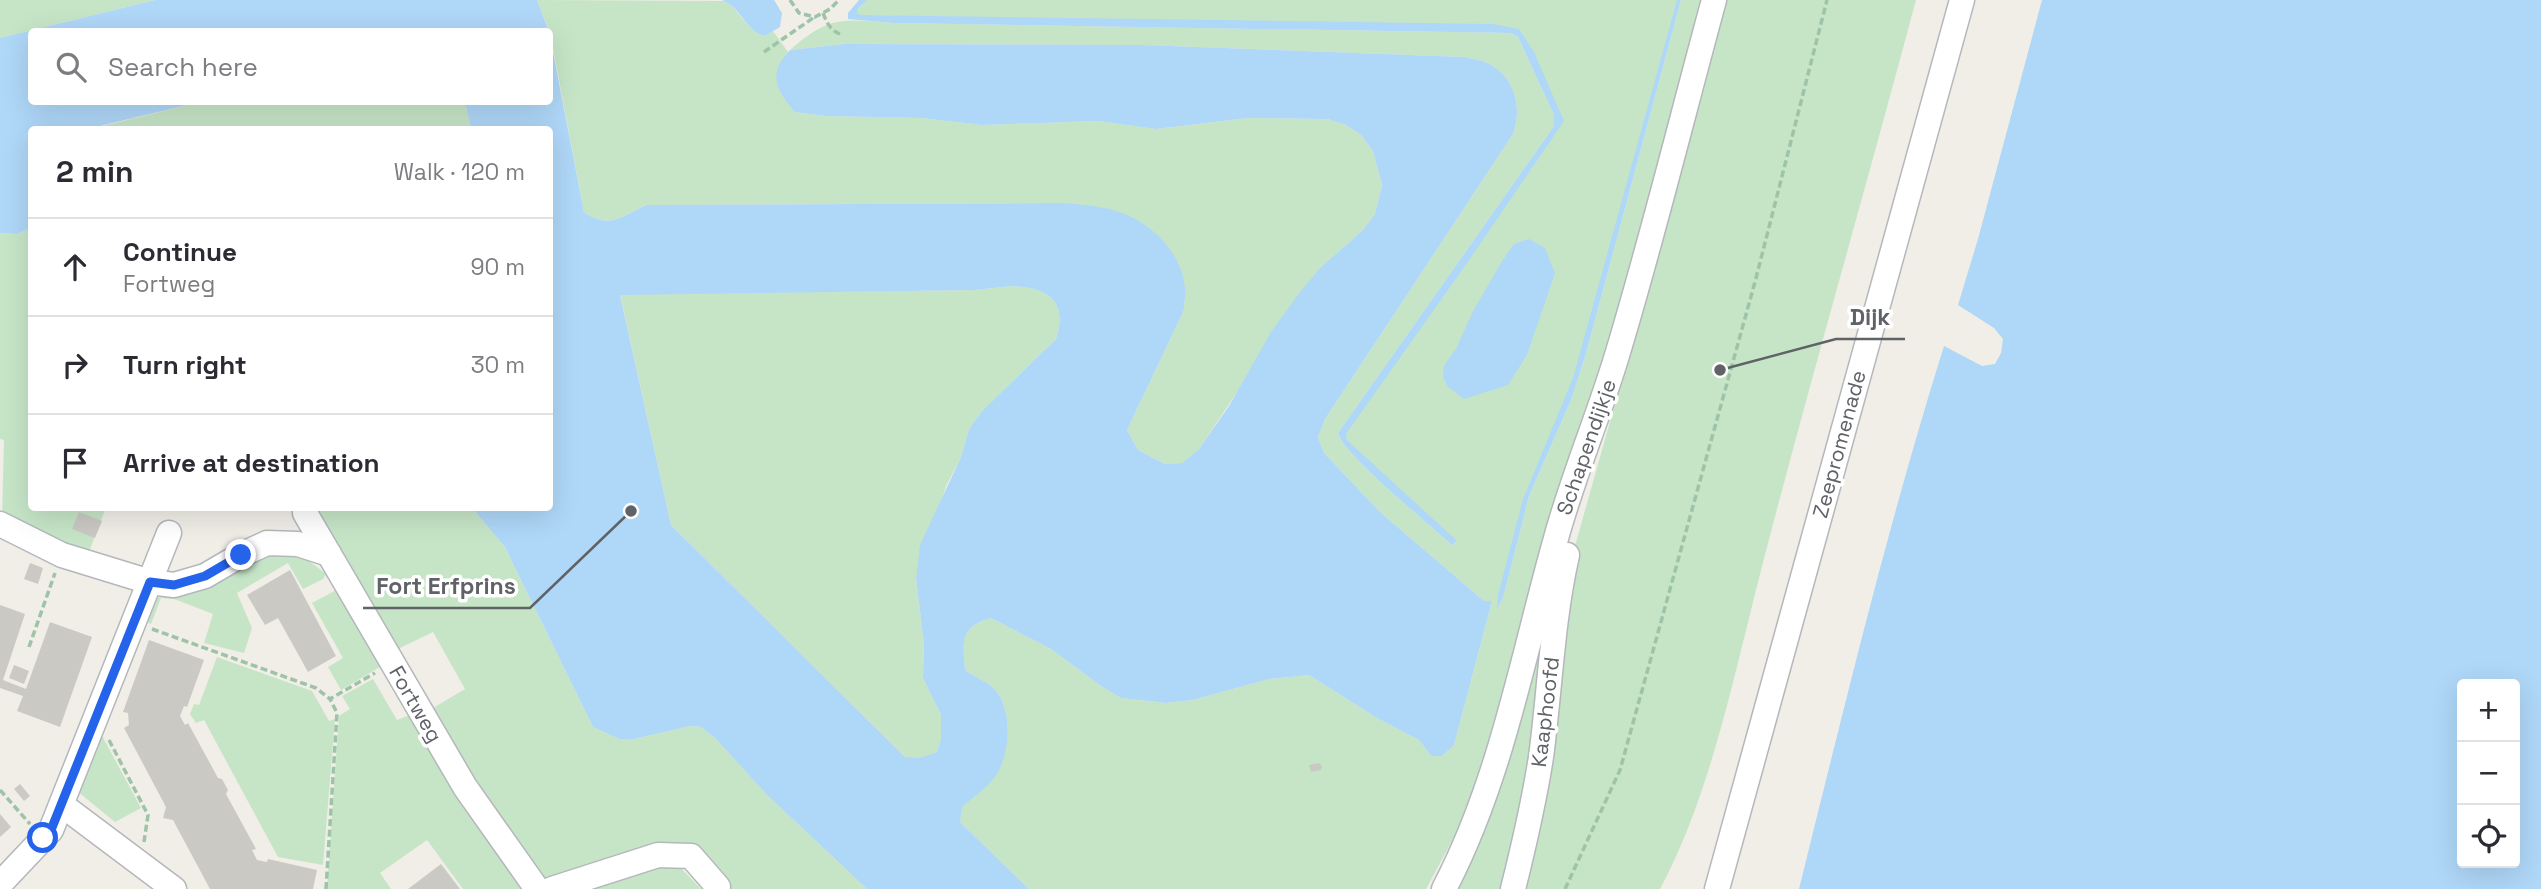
<!DOCTYPE html>
<meta charset="utf-8">
<style>
:root{--surface:#fff;--page:#f7f7f7;--text:#2b2b33;--muted:#7c7c81;--line:#e1e1e2}
body{margin:0;font-family:"Space Grotesk",sans-serif;background:var(--page);color:var(--text)}
.controls{position:absolute;right:21px;bottom:21px;display:grid;overflow:hidden;border-radius:7px;box-shadow:0 7px 28px #0002}
.controls button{width:63px;height:63px;display:grid;place-items:center;padding:0;border:0;border-bottom:2px solid var(--line);background:var(--surface);color:var(--text);font:35px sans-serif}
.stop{position:absolute;width:21px;height:21px;margin:-16px;border:5px solid #2563eb;border-radius:50%;background:#fff}
.stop.end{background:#2563eb;border-color:#fff;box-shadow:0 2px 7px #0008}
.list{margin:0;padding:0;list-style:none}
h2{display:flex;justify-content:space-between;align-items:center;height:91px;margin:0;padding:0 28px;font-size:30px}
h2 small{font-size:23px;font-weight:400;color:var(--muted)}
.list li{display:grid;grid-template-columns:46px 1fr auto;gap:21px;align-items:center;box-sizing:border-box;height:98px;padding:0 28px;border-top:2px solid var(--line)}
.list b{display:block;font-size:26px;white-space:nowrap}
.list p{margin:0;font-size:23px;white-space:nowrap;color:var(--muted)}
.list em{font-size:23px;font-style:normal;color:var(--muted)}
.icon{flex:none;width:38px;height:38px;fill:none;stroke:currentColor;stroke-width:2;stroke-linecap:round;stroke-linejoin:round}
.map{position:relative;flex:none;width:2541px;height:889px;overflow:hidden}
.search{position:absolute;background:var(--surface);box-shadow:0 7px 28px #0002;left:28px;top:28px;width:525px;height:77px;display:flex;align-items:center;gap:18px;box-sizing:border-box;padding:0 24px;border-radius:7px;color:var(--muted);font-size:26px}
.panel{position:absolute;background:var(--surface);box-shadow:0 7px 28px #0002;left:28px;top:126px;width:525px;height:385px;border-radius:7px}
.map>svg:first-child{display:block}
.green{fill:#c6e5c7}
.water{fill:#afd7f8;fill-rule:evenodd}
.building{fill:#cbc9c4}
.lines{fill:none;stroke-linecap:round;stroke-linejoin:round}
.minor-casing{stroke:#b4b7bb;stroke-width:27}
.path{stroke:#9ec3a9;stroke-width:3.5;stroke-dasharray:7 3.5;stroke-linecap:butt}
.minor{stroke:#fff;stroke-width:24}
.route{stroke:#2563eb;stroke-width:9}
.labels{text-anchor:middle;dominant-baseline:central;stroke-width:7;stroke-linejoin:round;paint-order:stroke}
.street-label{font-size:21px;fill:#5f6266;stroke:#fff}
.leader{fill:none;stroke:#5f6266;stroke-width:2.5}
.callout-dot{fill:#5f6266;stroke:#fff;stroke-width:2.5}
.callout-label{font-size:23px;text-anchor:middle;font-weight:bold;fill:#5f6266;stroke:#fff;stroke-width:7;stroke-linejoin:round;paint-order:stroke}
</style>
<div class="map">
<svg width="2541" height="889" viewBox="0 0 2541 889">
<rect width="100%" height="100%" fill="#f0eee7"/>
<!-- green -->
<g class="green">
<path d="M0 0H155L0 38Z"/>
<path d="M537 0 726 1C740 12 748 31 765 36L773 31 788 52 783 58 795 112 826 116 921 118 982 125 1098 121 1157 129 1248 118 1328 119 1346 125 1361 135 1373 151 1382 185 1375 214 1362 231 1321 267 1199 449 1182 463 1165 464 1138 450 1127 430 1184 310 1185 289 1178 263 1164 242 1060 203 646 205C621 216 611 230 584 212L550 32Z"/>
<path d="M866 0H1678L1576 372 1565 408 1529 492 1507 576 1498 595V607L1503 598 1529 496 1571 400 1585 357 1681 0H1703L1634 266 1594 404 1555 510 1490 751 1472 804 1426 889H1029L960 822 961 807C972 798 986 788 994 777 1010 755 1013 714 997 692 990 682 974 677 965 670 963 642 958 628 991 618L1051 649 1101 686 1121 698 1166 703 1193 700 1269 679 1309 675 1377 718 1419 740 1431 756H1442L1454 745 1492 601H1484L1380 512 1324 453 1318 437 1325 419 1513 134C1522 109 1516 79 1491 65 1484 60 1472 59 1464 57L1142 45 845 44 790 50C829 15 844 19 893 23L1511 33 1518 37 1554 115V126L1338 433C1342 454 1433 527 1453 546L1455 543 1444 530 1341 435 1561 121 1518 29 854 15Z"/>
<path d="M1725 0H1916C1867 184 1814 367 1766 551 1737 660 1713 791 1660 889H1523L1573 553 1682 166Z"/>
<path d="M200 102H465L471 129 87 130Z"/>
<path d="M31 228 32 508H99L105 510 87 557 2 519 4 440 0 439V233L17 234Z"/>
<path d="M1011 286C1046 287 1069 300 1056 339L982 411 969 429 961 457 946 486 916 579 924 644 923 678 941 715V739L937 752 920 759 905 757 671 525 620 294 975 290Z"/>
<path d="M309 508H472L505 547 593 727 619 739H634L690 726 701 727 716 739 766 794 867 889H724L731 882 701 850 541 881 513 846 433 708 465 689 433 632 396 650Z"/>
<path d="M278 552 305 558 326 574 323 579 303 589 288 563 237 593 252 628 244 653 204 643 213 614 174 599 161 598 151 624 139 619 148 598 182 596 225 576 262 554Z"/>
<path d="M338 589 385 664 341 690 328 667 343 658 312 603Z"/>
<path d="M1542 621 1538 740 1506 889H1455Z"/>
<path d="M217 657 312 691 329 721 335 719 323 865 278 857 204 720 196 723 190 714 194 704 199 705Z"/>
<path d="M373 679 397 720 412 714 527 889H463L427 840 380 873 391 889H327L339 716 350 709 342 696Z"/>
<path d="M100 732 141 808 115 822 77 791Z"/>
<path d="M676 863 701 889H567Z"/>
</g>
<!-- water -->
<g class="water">
<path d="M155 0H537L549 31 32 32V102H200L87 129 32 130 31 228 17 234 0 233V38Z"/>
<path d="M722 0H774L782 13 780 27 765 36C745 31 741 7 722 0Z"/>
<path d="M859 0H867L858 9 857 14 864 15 1492 24 1519 29 1534 52 1564 121 1465 266 1346 434 1347 440 1456 540 1453 546C1433 527 1342 454 1338 433L1554 126V115L1518 37 1511 33 893 23 848 19V13Z"/>
<path d="M1677 0H1681L1585 357 1571 400 1529 496 1503 598 1497 609 1498 595 1523 499 1573 378Z"/>
<path d="M2042 0H2541V889H1799C1844 708 1888 524 1944 346L1982 366 1995 364 2001 353 2003 339 1994 328 1958 305 1978 239ZM2462 684H2515V863H2462Z"/>
<path d="M550 36 584 212C610 230 622 216 646 205L1060 203C1075 204 1090 205 1104 208 1143 215 1181 247 1185 288 1186 295 1184 303 1184 310L1127 430 1138 450 1165 464 1182 463 1199 449 1229 406 1271 332 1300 292 1321 267 1362 231 1375 214 1382 185 1373 151 1361 135 1346 125 1328 119 1248 118 1156 129 1098 121 982 125 921 118 826 116 795 112C776 90 767 74 790 50L844 44 1142 45 1464 57C1472 59 1484 60 1491 65 1516 79 1522 109 1513 134L1325 419 1318 437 1324 453 1380 512 1484 601H1492L1454 745 1442 756H1431L1419 740 1377 718 1309 675 1269 679 1193 700 1166 703 1121 698 1101 686 1051 649 991 618C959 627 963 642 965 670 974 677 990 682 997 692 1013 714 1010 755 995 777 987 788 972 798 962 807L960 822 1029 889H867L766 794 716 739 701 727 690 726 634 739H619L593 727 505 547 472 508H550V130L471 129 465 102H550ZM1011 286C1046 287 1069 300 1056 339L982 411 969 429 961 457 920 545 916 579 924 644 923 678 941 715V739L937 752 920 758 905 757 671 525 620 295 975 290Z"/>
<path d="M1529 239 1545 248 1555 273 1527 355 1508 385 1464 399 1448 387 1443 377 1444 366 1457 347 1472 313 1502 261 1514 244Z"/>
</g>
<!-- building -->
<g class="building">
<path d="M79 512 102 521 95 538 72 529Z"/>
<path d="M30 563 43 568 38 584 24 579Z"/>
<path d="M290 570 336 656 308 672 278 618 265 625 247 595Z"/>
<path d="M0 605 25 614 3 680 26 689 50 622 92 637 60 727 17 711 23 696 0 688Z"/>
<path d="M149 640 204 660 187 707 184 706 180 716 185 725 188 723 218 778 222 779 228 790 226 794 256 849 252 850 257 860 267 862 268 859 317 870 313 889H210L173 820 163 818 166 807 124 728 129 725 128 713 123 712Z"/>
<path d="M14 665 29 671 24 684 9 678Z"/>
<path d="M1319 763 1322 766 1321 770 1311 772 1309 765Z"/>
<path d="M20 784 30 796 24 801 14 789Z"/>
<path d="M0 814 11 827 0 837Z"/>
<path d="M441 864 460 889H408Z"/>
</g>
<g class="lines">
<defs>
<g id="minor">
<path d="M305 513 465 787 537 889"/>
<path d="M0 524 62 555 150 582 174 585 205 576 241 555 267 543 298 544 329 554"/>
<path d="M62 805 174 889"/>
<path d="M0 884 51 830 169 533"/>
<path d="M552 889 658 855 691 856 718 887"/>
<path d="M1444 889C1501 780 1522 659 1555 542 1572 478 1599 416 1618 352 1653 236 1682 117 1714 0"/>
<path d="M1513 889C1524 845 1534 802 1541 757 1550 690 1552 621 1567 555"/>
<path d="M1717 889 1962 0"/>
</g>
</defs>
<!-- minor casing -->
<use href="#minor" class="minor-casing"/>
<!-- path -->
<g class="path">
<path d="M790 0 799 13 815 17 830 9 839 0"/>
<path d="M823 13C827 23 830 30 840 34"/>
<path d="M764 52 813 18"/>
<path d="M152 629 316 688 330 699 375 673"/>
<path d="M29 647 55 573"/>
<path d="M109 740 148 815 144 842"/>
<path d="M0 790 30 824"/>
<path d="M326 889 337 713 330 699"/>
<path d="M1565 889 1620 770 1755 282 1827 0"/>
</g>
<!-- minor -->
<use href="#minor" class="minor"/>
</g>
<g class="lines">
<!-- route -->
<path class="route" d="M43 838 51 830 150 582 174 585 205 576 241 555"/>
</g>
<g class="labels">
<!-- street labels -->
<g class="street-label">
<text transform="translate(1839 444) rotate(-75)">Zeepromenade</text>
<text transform="translate(1586 447) rotate(-71)">Schapendijkje</text>
<text transform="translate(416 704) rotate(60)">Fortweg</text>
<text transform="translate(1545 712) rotate(-83)">Kaaphoofd</text>
</g>
</g>
<!-- callouts -->
<path class="leader" d="M1720 370L1836 339H1905M631 511L530 608H363"/>
<g class="callout-dot">
<circle cx="1720" cy="370" r="7"/>
<circle cx="631" cy="511" r="7"/>
</g>
<g class="callout-label">
<text x="1870" y="325">Dijk</text>
<text x="446" y="594">Fort Erfprins</text>
</g>
</svg>
<div class="controls">
<button>+</button>
<button>−</button>
<button><svg class="icon" aria-label="locate" viewBox="0 0 24 24"><circle cx="12" cy="12" r="6"/><path d="M12 2v4M12 18v4M2 12h4M18 12h4"/></svg></button>
</div>
<div class="stop" style="left:43px;top:838px"></div>
<div class="stop end" style="left:241px;top:555px"></div>
<div class="search"><svg class="icon" aria-label="search" viewBox="0 0 24 24"><circle cx="10" cy="10" r="6"/><path d="M15 15l6 6"/></svg>Search here</div>
<section class="panel">
<h2>2 min<small>Walk · 120 m</small></h2>
<ul class="list">
<li><svg class="icon" aria-label="ahead" viewBox="0 0 24 24"><path d="M12 20V5M6 11l6-6 6 6"/></svg><div><b>Continue</b><p>Fortweg</p></div><em>90 m</em></li>
<li><svg class="icon" aria-label="right" viewBox="0 0 24 24"><path d="M7 20v-9h11M14 6l5 5-5 5"/></svg><div><b>Turn right</b></div><em>30 m</em></li>
<li><svg class="icon" aria-label="arrive" viewBox="0 0 24 24"><path d="M6 21V4h12l-3 4 3 4H6"/></svg><div><b>Arrive at destination</b></div></li>
</ul>
</section>
</div>
